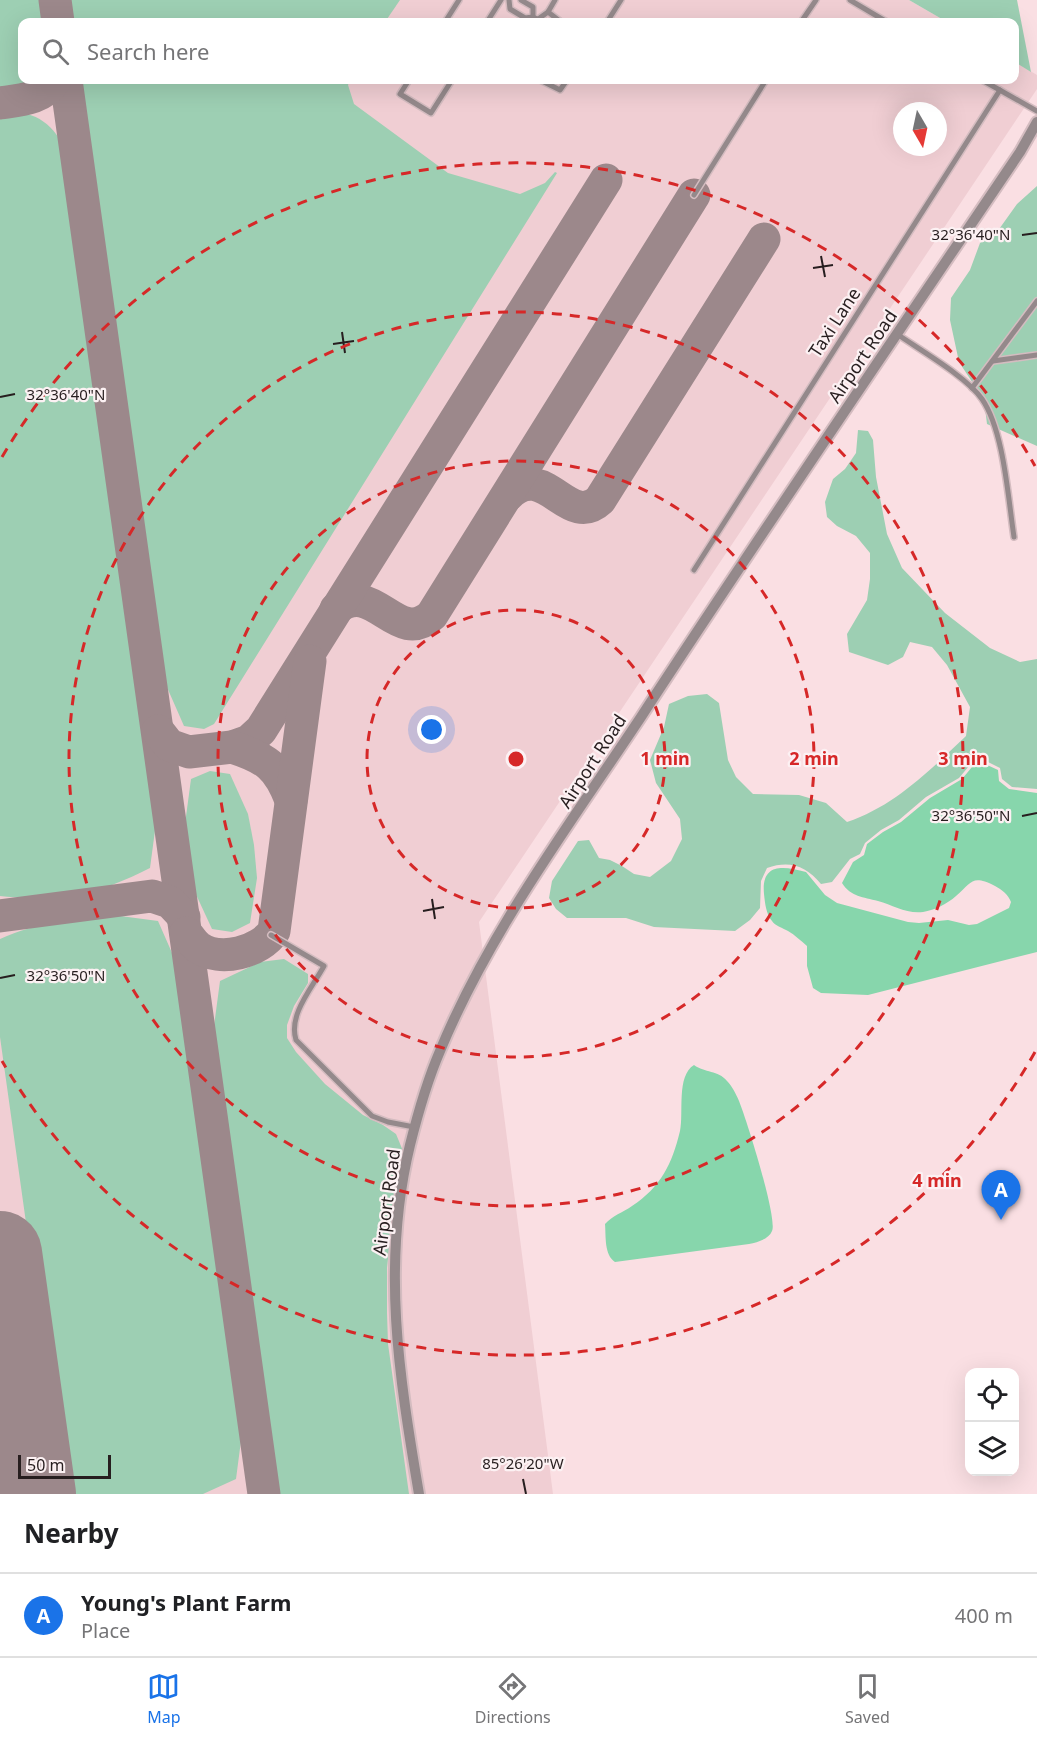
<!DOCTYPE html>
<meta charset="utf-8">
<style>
:root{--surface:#fff;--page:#f2f2f2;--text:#202124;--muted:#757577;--line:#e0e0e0;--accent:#1a73e8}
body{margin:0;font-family:"Noto Sans",sans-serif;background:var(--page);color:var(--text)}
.controls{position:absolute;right:18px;bottom:18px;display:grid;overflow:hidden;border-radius:12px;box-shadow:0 6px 24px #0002}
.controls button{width:54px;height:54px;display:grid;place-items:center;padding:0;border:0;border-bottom:2px solid var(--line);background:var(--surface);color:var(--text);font:30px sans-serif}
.compass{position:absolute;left:893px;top:102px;width:54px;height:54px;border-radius:50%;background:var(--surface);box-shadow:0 6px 24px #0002;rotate:171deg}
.scale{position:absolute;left:18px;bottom:15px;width:93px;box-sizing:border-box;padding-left:6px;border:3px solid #271e1f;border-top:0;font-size:16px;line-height:21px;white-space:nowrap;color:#271e1f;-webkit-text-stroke:4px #fcf1f3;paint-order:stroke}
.you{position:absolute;left:432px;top:730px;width:21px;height:21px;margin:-15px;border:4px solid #fff;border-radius:50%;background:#1a73e8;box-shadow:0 0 0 9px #1a73e833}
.badge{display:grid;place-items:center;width:39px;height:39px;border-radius:50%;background:var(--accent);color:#fff;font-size:20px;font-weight:700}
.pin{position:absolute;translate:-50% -50px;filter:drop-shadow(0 2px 3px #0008)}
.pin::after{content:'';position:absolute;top:32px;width:21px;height:18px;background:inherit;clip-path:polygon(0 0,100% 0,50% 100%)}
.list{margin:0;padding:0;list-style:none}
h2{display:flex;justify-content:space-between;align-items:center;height:78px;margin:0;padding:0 24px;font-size:26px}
h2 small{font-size:20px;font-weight:400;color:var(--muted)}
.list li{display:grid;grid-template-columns:39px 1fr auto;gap:18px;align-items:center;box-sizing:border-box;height:84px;padding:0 24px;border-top:2px solid var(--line)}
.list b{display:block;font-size:22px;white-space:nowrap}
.list p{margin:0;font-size:20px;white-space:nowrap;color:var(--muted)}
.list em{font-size:20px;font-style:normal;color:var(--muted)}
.icon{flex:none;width:33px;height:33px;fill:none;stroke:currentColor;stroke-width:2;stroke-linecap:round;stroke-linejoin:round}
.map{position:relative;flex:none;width:1037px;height:1494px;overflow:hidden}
.search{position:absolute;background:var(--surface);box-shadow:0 6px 24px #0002;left:18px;right:18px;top:18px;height:66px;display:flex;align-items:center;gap:15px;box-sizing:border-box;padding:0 21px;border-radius:12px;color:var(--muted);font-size:22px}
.sheet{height:162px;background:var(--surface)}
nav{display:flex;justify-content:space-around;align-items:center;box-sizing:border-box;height:84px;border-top:2px solid var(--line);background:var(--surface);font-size:16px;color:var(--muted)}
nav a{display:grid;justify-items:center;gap:3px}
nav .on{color:var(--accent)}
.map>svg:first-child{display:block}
.built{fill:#f0ced3;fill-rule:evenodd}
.green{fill:#9dcfb3}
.water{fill:#87d6ac}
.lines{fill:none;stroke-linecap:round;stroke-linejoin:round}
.taxiway{stroke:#9c888b;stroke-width:33}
.runway{stroke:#9c888b;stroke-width:84}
.service-casing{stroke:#d4bcc0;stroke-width:8}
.minor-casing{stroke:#d4bcc0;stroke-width:14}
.service{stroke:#94898b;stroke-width:5}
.minor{stroke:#94898b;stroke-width:10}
.ticks{fill:none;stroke:#271e1f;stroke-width:2}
.ring{fill:none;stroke:#d62828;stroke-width:3;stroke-dasharray:10 8}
.labels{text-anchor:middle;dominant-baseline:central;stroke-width:4.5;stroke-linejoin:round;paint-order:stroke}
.street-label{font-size:18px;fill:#271e1f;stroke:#fcf1f3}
.ticks-label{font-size:15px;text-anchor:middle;fill:#271e1f;stroke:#fcf1f3;stroke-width:4.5;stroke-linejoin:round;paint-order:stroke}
.centre{fill:#d62828;stroke:#fcf1f3;stroke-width:3}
.ring-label{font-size:18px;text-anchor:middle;font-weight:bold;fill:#d62828;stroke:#fcf1f3;stroke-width:4.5;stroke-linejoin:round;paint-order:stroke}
</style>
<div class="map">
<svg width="1037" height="1494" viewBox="0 0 1037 1494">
<rect width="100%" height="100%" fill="#fadfe3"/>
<!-- built -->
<path class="built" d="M0 0H909L947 22H22V80H1014L1015 62 1037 75V89L479 922 553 1494H0ZM902 111H938V147H902Z"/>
<!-- green -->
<g class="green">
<path d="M0 0H46L49 22H22V80H29L23 85 0 92Z"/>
<path d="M66 0H400L385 22H69Z"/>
<path d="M909 0H1017L1031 72 1015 62 1014 22H947Z"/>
<path d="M77 80H350L348 85 354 104 448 173 520 194 545 183 555 172 557 173 214 724 204 729 184 726 166 685 146 581Z"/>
<path d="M0 112C35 110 52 122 67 152L147 723 156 823 150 868C138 874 125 880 112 885 79 897 34 900 0 896Z"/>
<path d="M1037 186V446L987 424 984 400 959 362 950 320 951 298 970 270 980 243 997 232 1017 204Z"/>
<path d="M858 430 868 431 873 440 876 477 887 534 902 568 945 613 990 648 1020 662 1037 659V789L1012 787 1002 779 1000 768 986 761 969 766 959 778 926 797 899 820 881 830 865 843 860 854 850 859 832 882 821 884C806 866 790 860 767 868L761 881 760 908 750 920 735 931 654 927 626 918H567L556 909 549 898 552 881 578 841 589 840 599 858 610 860 622 866 634 874 650 877 671 861 682 839 680 819 656 783 650 760 664 727 669 704 688 696 707 694 719 703 728 760 736 777 753 794 799 795 826 803 847 822C895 806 930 770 966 736L970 707 947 665 932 647 910 642 903 657 888 665 849 652 847 634 867 600 870 579V553L856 536 837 526 827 517 825 502 833 479 845 469 856 453Z"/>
<path d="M210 771 230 774 248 814 254 845 257 878 250 923 232 932 212 929 193 888 188 857 185 824 191 779Z"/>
<path d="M113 915 158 921 176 962 194 1066 232 1332 242 1433 236 1479 203 1494H64L0 1037V939C38 922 72 919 113 915Z"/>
<path d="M284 959 308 974V983L294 1006 287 1025V1038L296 1052 325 1084 363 1115 383 1125 396 1134 403 1151 393 1211 387 1268V1313L388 1344 409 1494H274L223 1131 214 1026 220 981 260 962Z"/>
</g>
<!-- water -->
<g class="water">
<path d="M985 764 998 770 999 781 1009 789 1037 793V952L868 995 821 993 813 988 807 966V946C801 941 795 935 788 931 783 928 775 926 772 921 766 914 765 903 764 894 761 862 784 866 806 872L825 895 837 903 908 922 919 923 948 920 969 925 977 924 1009 908 1011 902C1008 894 1002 890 995 886 971 874 972 883 956 896 947 904 935 910 923 912 906 914 893 905 878 901 863 897 851 897 842 883L853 862 864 855 867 844 883 832 901 822 930 798 962 779 972 767Z"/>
<path d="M694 1065C705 1073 718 1070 727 1081 732 1086 736 1094 739 1101 746 1118 778 1219 772 1231 769 1239 758 1242 749 1244L615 1262C604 1255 606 1236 605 1224 613 1215 622 1213 632 1206 661 1187 672 1164 680 1131 684 1113 676 1076 694 1065Z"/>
</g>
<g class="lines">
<!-- taxiway -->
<g class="taxiway">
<path d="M55 0 58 22"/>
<path d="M66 80 264 1494"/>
<path d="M0 103C20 100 43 99 55 80"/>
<path d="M508 495C545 458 568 530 600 500L764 239"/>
<path d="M336 609C373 577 397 648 432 615L694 195"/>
<path d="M158 731 169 745 189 752 232 747 249 741 261 730 606 180"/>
<path d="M232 747C266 758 278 766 291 800"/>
<path d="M0 916 152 896 170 902 184 917"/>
<path d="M186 933C190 938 193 943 198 947 220 963 260 952 274 931L310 661"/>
</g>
<!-- runway -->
<path class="runway" d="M0 1253 34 1494"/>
<defs>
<g id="service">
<path d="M509 0 510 9 525 18 533 17 537 19"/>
<path d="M521 0 533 7V17"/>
<path d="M850 0 887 22"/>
<path d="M548 12 561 22"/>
<path d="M445 22 459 0"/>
<path d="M487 22 501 0"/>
<path d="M534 22 548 12 555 0"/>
<path d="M607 22 621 0"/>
<path d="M801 22 816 0"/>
<path d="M409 80 400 94 431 113 452 80"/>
<path d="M540 80 560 90 567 80"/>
<path d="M982 80 1037 111"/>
<path d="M694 195 766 80"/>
<path d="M897 334C920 350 967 377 982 399 1004 431 1008 498 1014 537"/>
<path d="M993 361 1037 355"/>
<path d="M972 388 1037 301"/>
<path d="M694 570 1000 90"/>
<path d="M271 935 324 966C312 988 288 1015 296 1040L372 1116 388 1122 414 1127"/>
</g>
<path id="minor" d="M419 1494C399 1376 381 1264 410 1145 418 1113 427 1081 440 1051 489 932 570 824 641 717 765 527 893 340 1020 152L1037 122"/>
</defs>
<!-- service casing -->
<use href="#service" class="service-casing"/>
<!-- minor casing -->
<use href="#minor" class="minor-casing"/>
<!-- service -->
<use href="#service" class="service"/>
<!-- minor -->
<use href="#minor" class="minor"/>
</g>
<!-- ticks -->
<path class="ticks" d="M1022 235 1037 233M821 256 825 277M813 268 833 265M342 332 345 353M333 344 354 341M0 397 15 394M1022 816 1037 813M432 899 435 919M423 911 444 907M0 978 15 975M523 1479 526 1494"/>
<!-- distance rings -->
<g class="ring">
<circle cx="516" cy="759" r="149"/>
<circle cx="516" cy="759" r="298"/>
<circle cx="516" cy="759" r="447"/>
<path d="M1035 1052A596 596 0 0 1 2 1061M2 457A596 596 0 0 1 1035 466"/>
</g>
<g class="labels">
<!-- street labels -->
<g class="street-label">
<text transform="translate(834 322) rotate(-57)">Taxi Lane</text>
<text transform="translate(862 356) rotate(-56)">Airport Road</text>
<text transform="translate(592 761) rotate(-57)">Airport Road</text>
<text transform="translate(386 1202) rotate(-82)">Airport Road</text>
</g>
</g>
<g class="ticks-label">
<text x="971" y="240">32°36'40"N</text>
<text x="66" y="400">32°36'40"N</text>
<text x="971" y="821">32°36'50"N</text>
<text x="66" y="981">32°36'50"N</text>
<text x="523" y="1469">85°26'20"W</text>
</g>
<circle cx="516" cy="759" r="9" class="centre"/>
<g class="ring-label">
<text x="665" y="765">1 min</text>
<text x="814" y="765">2 min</text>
<text x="963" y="765">3 min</text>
<text x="937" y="1187">4 min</text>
</g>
</svg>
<div class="controls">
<button><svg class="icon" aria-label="locate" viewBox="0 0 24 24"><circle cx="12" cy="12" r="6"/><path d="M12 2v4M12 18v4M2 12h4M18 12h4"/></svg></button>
<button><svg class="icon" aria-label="layers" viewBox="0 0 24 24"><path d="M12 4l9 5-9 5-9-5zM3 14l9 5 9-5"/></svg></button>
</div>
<svg class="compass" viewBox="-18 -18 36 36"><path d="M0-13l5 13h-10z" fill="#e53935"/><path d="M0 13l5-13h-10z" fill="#757577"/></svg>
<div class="scale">50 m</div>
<div class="you"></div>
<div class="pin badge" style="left:1001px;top:1220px">A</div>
<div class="search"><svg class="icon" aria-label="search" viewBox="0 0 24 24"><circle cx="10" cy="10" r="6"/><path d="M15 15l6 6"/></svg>Search here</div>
</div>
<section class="sheet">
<h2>Nearby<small></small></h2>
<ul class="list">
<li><span class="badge">A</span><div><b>Young's Plant Farm</b><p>Place</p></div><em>400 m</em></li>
</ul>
</section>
<nav>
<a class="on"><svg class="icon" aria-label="map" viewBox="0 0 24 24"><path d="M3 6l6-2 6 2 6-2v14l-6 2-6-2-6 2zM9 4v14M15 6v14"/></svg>Map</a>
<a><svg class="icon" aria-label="directions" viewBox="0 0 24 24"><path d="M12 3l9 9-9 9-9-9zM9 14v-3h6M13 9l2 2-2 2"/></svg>Directions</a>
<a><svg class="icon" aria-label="saved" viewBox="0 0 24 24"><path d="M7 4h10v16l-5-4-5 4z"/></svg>Saved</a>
</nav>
